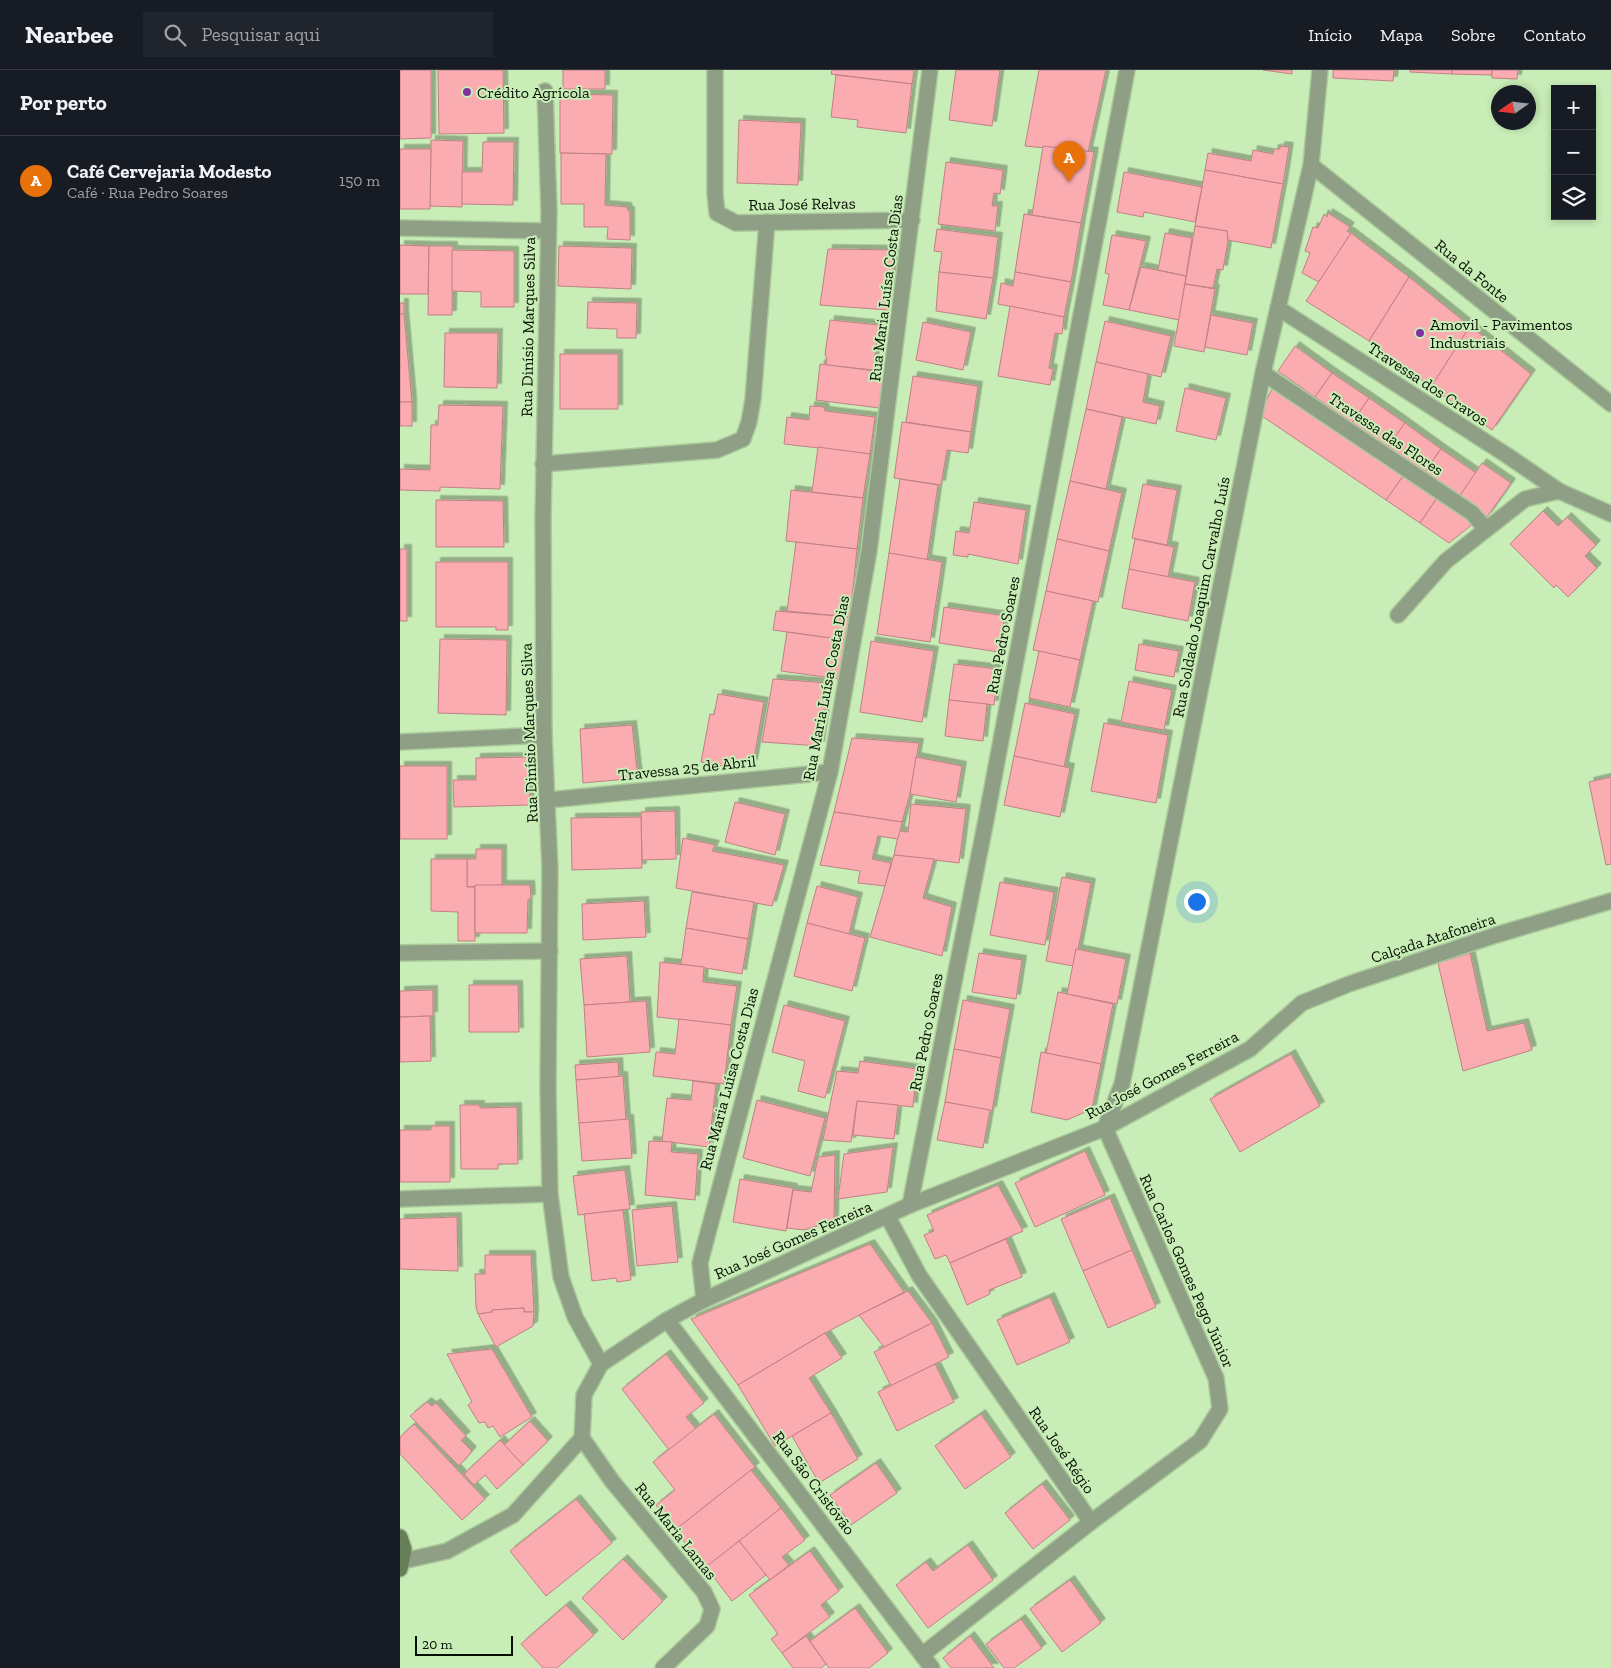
<!DOCTYPE html>
<html lang="pt">
<meta charset="utf-8">
<style>
:root{--surface:#171b24;--page:#20242c;--text:#f1f3f6;--muted:#9ea1a6;--line:#363941;--accent:#d93025}
body{margin:0;font-family:"Zilla Slab",serif;background:var(--page);color:var(--text)}
.controls{position:absolute;right:15px;top:15px;display:grid;overflow:hidden;border-radius:0px;box-shadow:0 2px 8px #0003}
.controls button{width:45px;height:45px;display:grid;place-items:center;padding:0;border:0;border-bottom:1px solid var(--line);background:var(--surface);color:var(--text);font:25px sans-serif}
.compass{position:absolute;left:1091px;top:15px;width:45px;height:45px;border-radius:50%;background:var(--surface);box-shadow:0 2px 8px #0003;rotate:256deg}
.scale{position:absolute;left:15px;bottom:12px;width:98px;box-sizing:border-box;padding-left:5px;border:2px solid #050f01;border-top:0;font-size:14px;line-height:18px;white-space:nowrap;color:#050f01;-webkit-text-stroke:4px #c9edb7;paint-order:stroke}
.you{position:absolute;left:796px;top:831px;width:18px;height:18px;margin:-12px;border:4px solid #fff;border-radius:50%;background:#1a73e8;box-shadow:0 0 0 8px #1a73e833}
.badge{display:grid;place-items:center;width:32px;height:32px;border-radius:50%;background:var(--accent);color:#fff;font-size:16px;font-weight:700}
.pin{position:absolute;translate:-50% -41px;filter:drop-shadow(0 1px 2px #0008)}
.pin::after{content:'';position:absolute;top:26px;width:18px;height:15px;background:inherit;clip-path:polygon(0 0,100% 0,50% 100%)}
.list{margin:0;padding:0;list-style:none}
h2{display:flex;justify-content:space-between;align-items:center;height:65px;margin:0;padding:0 20px;font-size:21px}
h2 small{font-size:16px;font-weight:400;color:var(--muted)}
.list li{display:grid;grid-template-columns:32px 1fr auto;gap:15px;align-items:center;box-sizing:border-box;height:90px;padding:0 20px;border-top:1px solid var(--line)}
.list b{display:block;font-size:19px;white-space:nowrap}
.list p{margin:0;font-size:16px;white-space:nowrap;color:var(--muted)}
.list em{font-size:16px;font-style:normal;color:var(--muted)}
.icon{flex:none;width:28px;height:28px;fill:none;stroke:currentColor;stroke-width:2;stroke-linecap:round;stroke-linejoin:round}
.map{position:relative;flex:none;width:1211px;height:1598px;overflow:hidden}
header{display:flex;align-items:center;gap:30px;box-sizing:border-box;height:70px;padding:0 25px;background:var(--surface);border-bottom:1px solid var(--line)}
header strong{font-size:24px}
nav{display:flex;gap:28px;margin-inline-start:auto;font-size:18px}
.search{width:350px;height:45px;background:var(--page);display:flex;align-items:center;gap:12px;box-sizing:border-box;padding:0 18px;border-radius:0px;color:var(--muted);font-size:19px}
main{display:flex}
aside{flex:1;background:var(--surface)}
.map>svg:first-child{display:block}
.building{fill:#fbacb1;stroke:#c18084;filter:url(#shadow)}
.lines{fill:none;stroke-linecap:round;stroke-linejoin:round}
.street-casing{stroke:#aac99a;stroke-width:18}
.secondary-casing{stroke:#aac99a;stroke-width:18}
.street{stroke:#8e9f85;stroke-width:15}
.secondary{stroke:#667f59;stroke-width:15}
.poi-dot{fill:#8130a0;stroke:#c9edb7;stroke-width:2}
.labels{text-anchor:middle;dominant-baseline:central;stroke-width:4;stroke-linejoin:round;paint-order:stroke}
.poi-label{font-size:16px;fill:#050f01;stroke:#c9edb7;text-anchor:start}
.street-label{font-size:16px;fill:#050f01;stroke:#c9edb7}
</style>
<header>
<strong>Nearbee</strong>
<div class="search"><svg class="icon" aria-label="search" viewBox="0 0 24 24"><circle cx="10" cy="10" r="6"/><path d="M15 15l6 6"/></svg>Pesquisar aqui</div>
<nav><a>Início</a><a>Mapa</a><a>Sobre</a><a>Contato</a></nav>
</header>
<main>
<aside>
<h2>Por perto<small></small></h2>
<ul class="list">
<li><span class="badge" style="background:#e8710a">A</span><div><b>Café Cervejaria Modesto</b><p>Café · Rua Pedro Soares</p></div><em>150 m</em></li>
</ul>
</aside>
<div class="map">
<svg width="1211" height="1598" viewBox="0 0 1211 1598">
<defs>
<filter id="shadow"><feDropShadow dx="4.5" dy="-4.5" stdDeviation="0" flood-color="#0004"/></filter>
</defs>
<rect width="100%" height="100%" fill="#c9edb7"/>
<!-- building -->
<g class="building">
<path d="M0 0H31V68L0 69Z"/>
<path d="M38 0H103L104 63 39 64Z"/>
<rect x="163" y="0" width="42" height="19"/>
<path d="M432 0H514L512 14 431 4Z"/>
<path d="M556 0H600L592 56 549 50Z"/>
<path d="M639 0H706L688 82 625 76Z"/>
<path d="M863 0H892V4Z"/>
<path d="M933 0H994L993 11 933 8Z"/>
<path d="M1010 0H1052V4L1010 2Z"/>
<path d="M1052 0H1092V5L1052 4Z"/>
<path d="M1092 0H1118L1117 9 1092 8Z"/>
<path d="M436 5 512 14 506 63 457 57 458 50 431 47Z"/>
<path d="M160 24 213 25 212 84 160 83Z"/>
<path d="M339 50 401 53 398 115 337 113Z"/>
<path d="M31 70 63 71 62 137 30 136Z"/>
<path d="M83 72H114L113 135 62 134V102H82Z"/>
<path d="M643 76 694 82 681 153 632 145Z"/>
<path d="M880 76 889 77 883 114 805 100 808 83 851 91 853 80 873 84 874 79H880Z"/>
<path d="M0 79H31L30 139H0Z"/>
<path d="M161 83 206 84 205 135 227 137 228 141H230V170L207 169 208 157H184V134H161Z"/>
<path d="M546 92 603 100 600 124 594 123 592 136H598L595 161 538 154Z"/>
<path d="M805 100 883 114 871 178 828 170 827 161 795 156Z"/>
<path d="M724 102 802 117 795 152 744 142 743 147 717 142Z"/>
<path d="M928 143 950 157 947 161 951 163 919 212 902 203 910 183 905 181 913 157 918 158 924 144 927 147Z"/>
<path d="M624 144 681 153 671 212 615 202Z"/>
<path d="M795 156 827 161 828 170 823 200 817 199 813 218 785 214Z"/>
<path d="M537 159 598 167 593 208 539 202 542 182 534 181Z"/>
<path d="M765 163 792 168 786 206 758 200Z"/>
<path d="M951 163 1009 207 969 271 906 231Z"/>
<path d="M712 165 746 171 729 240 703 235 709 204 705 203Z"/>
<path d="M0 175 29 176 28 224H0Z"/>
<path d="M29 176H53L52 245H28Z"/>
<path d="M159 176 232 178 231 219 158 216Z"/>
<path d="M428 179 495 180 488 240 420 235Z"/>
<path d="M52 180 114 181V237H81V222L52 221Z"/>
<path d="M741 197 786 206 779 250 729 240Z"/>
<path d="M539 202 593 208 586 249 536 241Z"/>
<path d="M615 202 671 212 664 247 598 234 601 213 613 216Z"/>
<path d="M1009 207 1070 256 1031 317 969 271Z"/>
<path d="M785 214 815 219 804 282 774 276Z"/>
<path d="M188 232 237 233 236 268H217V259L187 258Z"/>
<rect x="0" y="233" width="4" height="11"/>
<path d="M610 236 664 247 662 264 655 263 649 298 653 299 650 315 598 306Z"/>
<path d="M0 244H4L12 332H0Z"/>
<path d="M811 245 853 253 847 285 805 277Z"/>
<path d="M430 250 479 255 473 300 426 295 427 289 425 284Z"/>
<path d="M705 251 771 266 761 307 696 292Z"/>
<path d="M523 252 571 262 563 300 516 290Z"/>
<path d="M1070 256 1131 304 1092 360 1031 317Z"/>
<path d="M45 263H98L97 318 44 317Z"/>
<path d="M895 276 932 303 915 327 878 301Z"/>
<rect x="160" y="284" width="58" height="55"/>
<path d="M696 292 748 304 743 332 760 336 756 354 686 339Z"/>
<path d="M420 294 484 302 479 338 416 330Z"/>
<path d="M932 303 969 328 952 353 915 327Z"/>
<path d="M513 306 578 316 571 362 506 352Z"/>
<path d="M785 318 826 328 816 370 776 361Z"/>
<path d="M872 319 1004 405 986 430 859 344Z"/>
<path d="M969 328 1005 353 987 378 952 353Z"/>
<rect x="0" y="332" width="12" height="24"/>
<path d="M39 335 103 336 100 419 40 417V421L0 420V399L30 400 31 355H38Z"/>
<path d="M410 336 424 337 425 341 475 347 470 384 384 374 387 347 409 350Z"/>
<path d="M686 339 722 347 706 419 670 411Z"/>
<path d="M502 352 571 362 568 383 547 380 541 415 494 408Z"/>
<path d="M1005 353 1041 379 1024 403 987 378Z"/>
<path d="M418 377 470 384 463 428 412 422Z"/>
<path d="M1041 379 1076 403 1059 427 1024 403Z"/>
<path d="M1082 393 1111 413 1087 447 1059 427Z"/>
<path d="M1004 405 1037 428 1020 453 986 430Z"/>
<path d="M500 409 538 415 527 490 489 483Z"/>
<path d="M670 411 722 423 709 481 657 469Z"/>
<path d="M743 414 777 420 767 475 732 468Z"/>
<path d="M391 420 463 428 457 479 386 471Z"/>
<path d="M1037 428 1073 454 1049 473 1020 453Z"/>
<path d="M36 430 103 431 104 477H36Z"/>
<path d="M574 432 626 440 618 494 568 484V487L553 485 556 461 569 463Z"/>
<path d="M1143 441 1158 456 1167 447 1196 475 1185 486 1197 498 1168 527 1156 515 1154 518 1110 474Z"/>
<path d="M657 469 709 481 698 532 646 521Z"/>
<path d="M735 469 774 477 768 507 729 499Z"/>
<path d="M396 472 457 479 450 547 387 541Z"/>
<rect x="0" y="479" width="7" height="72"/>
<path d="M489 483 542 492 530 572 477 564Z"/>
<path d="M36 492H108V560H96V557H36Z"/>
<path d="M729 499 795 512 788 551 722 538Z"/>
<path d="M646 521 693 531 680 590 633 580Z"/>
<path d="M544 537 605 546 599 582 539 573Z"/>
<path d="M376 541 450 547 445 570 373 560Z"/>
<path d="M387 562 445 570 439 609 381 601Z"/>
<path d="M40 569 107 570 106 645 38 643Z"/>
<path d="M471 571 534 581 522 652 460 642Z"/>
<path d="M739 574 779 581 774 607 735 600Z"/>
<path d="M639 581 680 590 670 637 629 628Z"/>
<path d="M554 594 598 599 594 635 549 630Z"/>
<path d="M373 609 429 613 420 676 362 672Z"/>
<path d="M729 611 772 620 764 660 721 652Z"/>
<path d="M318 624 364 632 353 694 330 690 328 697 301 692 310 644 314 645Z"/>
<path d="M549 630 587 634 583 671 545 666Z"/>
<path d="M625 633 675 644 664 697 614 686Z"/>
<path d="M704 653 768 665 756 733 691 721Z"/>
<path d="M232 655 238 708 183 713 180 659Z"/>
<path d="M452 668 519 673 510 724 502 752 434 742Z"/>
<path d="M614 686 670 698 660 747 604 735Z"/>
<path d="M129 687 130 735 54 737 53 710H76V688Z"/>
<path d="M516 687 562 696 556 732 510 724Z"/>
<rect x="0" y="696" width="47" height="73"/>
<path d="M1211 707V794L1206 795 1189 712Z"/>
<path d="M335 732 385 744 375 785 325 772Z"/>
<path d="M511 734 566 739 559 793 494 785 499 761 508 762Z"/>
<path d="M275 741 276 789 242 790 241 742Z"/>
<path d="M434 742 502 752 498 769 478 766 472 789 491 793 485 816 458 813 460 801 420 795Z"/>
<path d="M241 747 242 798 172 800 171 748Z"/>
<path d="M283 768 315 775 312 781 384 795 372 836 276 818Z"/>
<path d="M76 779H102V815L67 817V789H76Z"/>
<path d="M494 785 534 789 523 828 552 837 542 886 470 867Z"/>
<path d="M31 789H67V817H75V871H58V842L31 841Z"/>
<path d="M662 807 691 813 678 880 676 879 673 896 646 891Z"/>
<path d="M600 812 654 822 645 875 590 865Z"/>
<path d="M75 815H130L131 829H128L127 863H75Z"/>
<path d="M417 816 458 827 449 864 407 853Z"/>
<path d="M292 822 354 832 348 869 286 858Z"/>
<path d="M244 831 246 867 183 870 182 834Z"/>
<path d="M407 853 465 868 452 921 394 906Z"/>
<path d="M286 858 348 869 342 904 281 894Z"/>
<path d="M676 879 726 889 717 934 667 924Z"/>
<path d="M579 883 622 890 616 929 572 922Z"/>
<path d="M1070 883 1087 961 1124 953 1132 980 1063 1001 1038 893Z"/>
<path d="M227 886 230 932 184 935 180 889Z"/>
<path d="M260 892 304 897 303 912 337 916 331 955 257 947Z"/>
<path d="M69 915H118L119 962H69Z"/>
<path d="M33 920V946L0 947V921Z"/>
<path d="M658 922 713 934 701 994 646 983Z"/>
<path d="M563 930 610 939 601 988 554 979Z"/>
<path d="M246 931 250 982 187 987 184 935Z"/>
<path d="M384 935 445 951 425 1028 398 1021 405 991 372 982Z"/>
<path d="M30 946 31 991 0 992V947Z"/>
<path d="M279 949 331 955 324 1014 253 1006 256 982 275 984Z"/>
<path d="M554 979 601 988 592 1041 545 1032Z"/>
<path d="M641 982 701 994 692 1039 667 1050 631 1042Z"/>
<path d="M891 984 920 1036 840 1082 810 1029Z"/>
<path d="M460 991 517 999 513 1037 457 1031 451 1072 423 1070 437 1001 458 1003Z"/>
<path d="M218 992 219 1007 176 1010 175 995Z"/>
<path d="M223 1006 226 1050 179 1053 176 1010Z"/>
<path d="M293 1011 316 1014 309 1077 262 1071 267 1028 291 1030Z"/>
<path d="M357 1030 425 1048 410 1106 343 1088Z"/>
<path d="M457 1031 498 1035 494 1069 453 1065Z"/>
<path d="M545 1032 590 1040 583 1078 537 1070Z"/>
<path d="M60 1035H80V1038L117 1037 118 1094H98V1099H61Z"/>
<path d="M229 1049 232 1088 182 1091 179 1053Z"/>
<path d="M31 1056H50V1112H0V1060H31Z"/>
<path d="M249 1071 272 1072 271 1082 298 1084 295 1130 245 1125Z"/>
<path d="M493 1077 487 1122 438 1129 444 1084Z"/>
<path d="M685 1081 705 1125 635 1157 615 1113Z"/>
<path d="M435 1085 434 1151 404 1160 387 1158 393 1120 411 1122 418 1087Z"/>
<path d="M225 1100 230 1139 178 1145 173 1106Z"/>
<path d="M340 1109 393 1118 386 1161 333 1152Z"/>
<path d="M598 1115 623 1161 550 1193 546 1185 535 1189 524 1165 534 1161 527 1145Z"/>
<path d="M710 1128 732 1180 683 1201 661 1149Z"/>
<path d="M272 1136 278 1192 237 1196 232 1140Z"/>
<path d="M223 1140 231 1210 217 1212 216 1208 192 1211 184 1144Z"/>
<path d="M57 1147 58 1201 0 1199V1149Z"/>
<path d="M606 1169 622 1207 589 1220 590 1224 567 1235 550 1193Z"/>
<path d="M470 1174 504 1222 425 1263 338 1315 291 1249Z"/>
<path d="M732 1180 756 1237 708 1258 683 1201Z"/>
<path d="M85 1185H131L134 1242H124V1238L92 1240V1242L78 1244 76 1237 75 1204H85Z"/>
<path d="M508 1221 532 1253 484 1277 459 1245Z"/>
<path d="M650 1227 670 1272 617 1295 597 1250Z"/>
<path d="M124 1238V1242H134L133 1256 96 1277 78 1244 92 1242V1240Z"/>
<path d="M532 1253 549 1287 491 1316 474 1282Z"/>
<path d="M425 1263 442 1288 409 1308 431 1343 375 1376 338 1315Z"/>
<path d="M92 1279 132 1347 100 1367 93 1356 88 1358 85 1352 79 1353 68 1335 72 1332 47 1284Z"/>
<path d="M266 1284 304 1333 286 1347 296 1359 269 1380 222 1319Z"/>
<path d="M535 1294 554 1332 497 1361 478 1322Z"/>
<path d="M27 1332 32 1336 36 1333 66 1366 61 1370 72 1381 59 1396 10 1346Z"/>
<path d="M431 1343 458 1389 419 1413 392 1366Z"/>
<path d="M314 1344 355 1397 275 1460 256 1435 275 1420 253 1392Z"/>
<path d="M581 1344 611 1387 565 1419 535 1376Z"/>
<path d="M130 1351 148 1371 123 1395 104 1375Z"/>
<path d="M14 1354 85 1429 62 1450 0 1384V1367Z"/>
<path d="M100 1370 123 1395 97 1419 85 1405 74 1415 64 1404Z"/>
<path d="M476 1393 497 1423 451 1455 430 1425Z"/>
<path d="M351 1400 381 1438 305 1498 275 1460Z"/>
<path d="M642 1414 670 1450 633 1479 605 1443Z"/>
<path d="M176 1429 212 1473 146 1526 110 1481Z"/>
<path d="M381 1438 405 1470 382 1487 389 1495 370 1510 339 1471Z"/>
<path d="M339 1471 366 1505 332 1531 306 1497Z"/>
<path d="M568 1475 593 1510 528 1558 496 1515 526 1492 533 1501Z"/>
<path d="M410 1481 439 1521 421 1535 430 1547 382 1583 371 1569 378 1564 349 1525Z"/>
<path d="M223 1489 263 1531 223 1570 182 1528Z"/>
<path d="M670 1510 701 1553 662 1582 630 1539Z"/>
<path d="M166 1535 194 1565 157 1598H143L121 1574Z"/>
<path d="M455 1538 488 1583 469 1598H429L410 1571Z"/>
<path d="M621 1549 642 1578 614 1598H604L586 1574Z"/>
<path d="M406 1566 426 1594 421 1598H393L382 1583Z"/>
<path d="M570 1566 594 1598H551L543 1588Z"/>
</g>
<g class="lines">
<defs>
<g id="street">
<path d="M315 0V123L317 143 336 153 512 150"/>
<path d="M145 21 149 142 143 447 144 665 150 799 148 1019 150 1124 161 1207 175 1247 201 1294"/>
<path d="M911 95 1211 334"/>
<path d="M0 158 148 161"/>
<path d="M878 238 1108 386 1159 421"/>
<path d="M863 303 1072 443 1086 459"/>
<path d="M143 394 317 380 343 369 349 352 353 329 367 152"/>
<path d="M998 545 1046 491 1125 429 1159 421 1211 444"/>
<path d="M0 672 144 665"/>
<path d="M149 730 430 702"/>
<path d="M0 883 150 881"/>
<path d="M0 1129 150 1124"/>
<path d="M510 1135 586 750 727 0"/>
<path d="M488 1147 519 1205 691 1452 522 1585"/>
<path d="M304 1230 300 1193 430 702 469 481 530 0"/>
<path d="M267 1250 532 1598"/>
<path d="M182 1368 212 1411 304 1522 312 1539 307 1556 263 1598"/>
<path d="M691 1452 800 1371 820 1339 816 1308 705 1058 722 1014 863 303 911 95 920 0"/>
<path d="M3 1491 47 1481 113 1445 182 1368 184 1325 201 1294 267 1250 304 1230 510 1135 705 1058 850 979 902 933 949 914 1096 865 1211 831"/>
</g>
<path id="secondary" d="M0 1467 4 1479 0 1499"/>
</defs>
<!-- street casing -->
<use href="#street" class="street-casing"/>
<!-- secondary casing -->
<use href="#secondary" class="secondary-casing"/>
<!-- street -->
<use href="#street" class="street"/>
<!-- secondary -->
<use href="#secondary" class="secondary"/>
</g>
<!-- markers -->
<g class="poi-dot">
<circle cx="67" cy="22" r="5"/>
<circle cx="1020" cy="263" r="5"/>
</g>
<g class="labels">
<!-- poi labels -->
<g class="poi-label">
<text x="77" y="22">Crédito Agrícola</text>
<text x="1030" y="254">Amovil - Pavimentos<tspan x="1030" dy="18">Industriais</tspan></text>
</g>
<!-- street labels -->
<g class="street-label">
<text transform="translate(402 134) rotate(-1)">Rua José Relvas</text>
<text transform="translate(1072 201) rotate(39)">Rua da Fonte</text>
<text transform="translate(486 218) rotate(-83)">Rua Maria Luísa Costa Dias</text>
<text transform="translate(128 257) rotate(-89)">Rua Dinísio Marques Silva</text>
<text transform="translate(1028 314) rotate(33)">Travessa dos Cravos</text>
<text transform="translate(986 364) rotate(34)">Travessa das Flores</text>
<text transform="translate(801 527) rotate(-79)">Rua Soldado Joaquim Carvalho Luís</text>
<text transform="translate(603 565) rotate(-79)">Rua Pedro Soares</text>
<text transform="translate(426 618) rotate(-79)">Rua Maria Luísa Costa Dias</text>
<text transform="translate(129 663) rotate(-92)">Rua Dinísio Marques Silva</text>
<text transform="translate(287 698) rotate(-6)">Travessa 25 de Abril</text>
<text transform="translate(1033 868) rotate(-18)">Calçada Atafoneira</text>
<text transform="translate(526 962) rotate(-79)">Rua Pedro Soares</text>
<text transform="translate(762 1005) rotate(-28)">Rua José Gomes Ferreira</text>
<text transform="translate(329 1009) rotate(-75)">Rua Maria Luísa Costa Dias</text>
<text transform="translate(393 1170) rotate(-24)">Rua José Gomes Ferreira</text>
<text transform="translate(787 1201) rotate(66)">Rua Carlos Gomes Pego Júnior</text>
<text transform="translate(662 1380) rotate(55)">Rua José Régio</text>
<text transform="translate(414 1413) rotate(53)">Rua São Cristóvão</text>
<text transform="translate(276 1461) rotate(51)">Rua Maria Lamas</text>
</g>
</g>
</svg>
<div class="controls">
<button>+</button>
<button>−</button>
<button><svg class="icon" aria-label="layers" viewBox="0 0 24 24"><path d="M12 4l9 5-9 5-9-5zM3 14l9 5 9-5"/></svg></button>
</div>
<svg class="compass" viewBox="-18 -18 36 36"><path d="M0-13l5 13h-10z" fill="#e53935"/><path d="M0 13l5-13h-10z" fill="#9ea1a6"/></svg>
<div class="scale">20 m</div>
<div class="you"></div>
<div class="pin badge" style="left:669px;top:112px;background:#e8710a">A</div>
</div>
</main>
